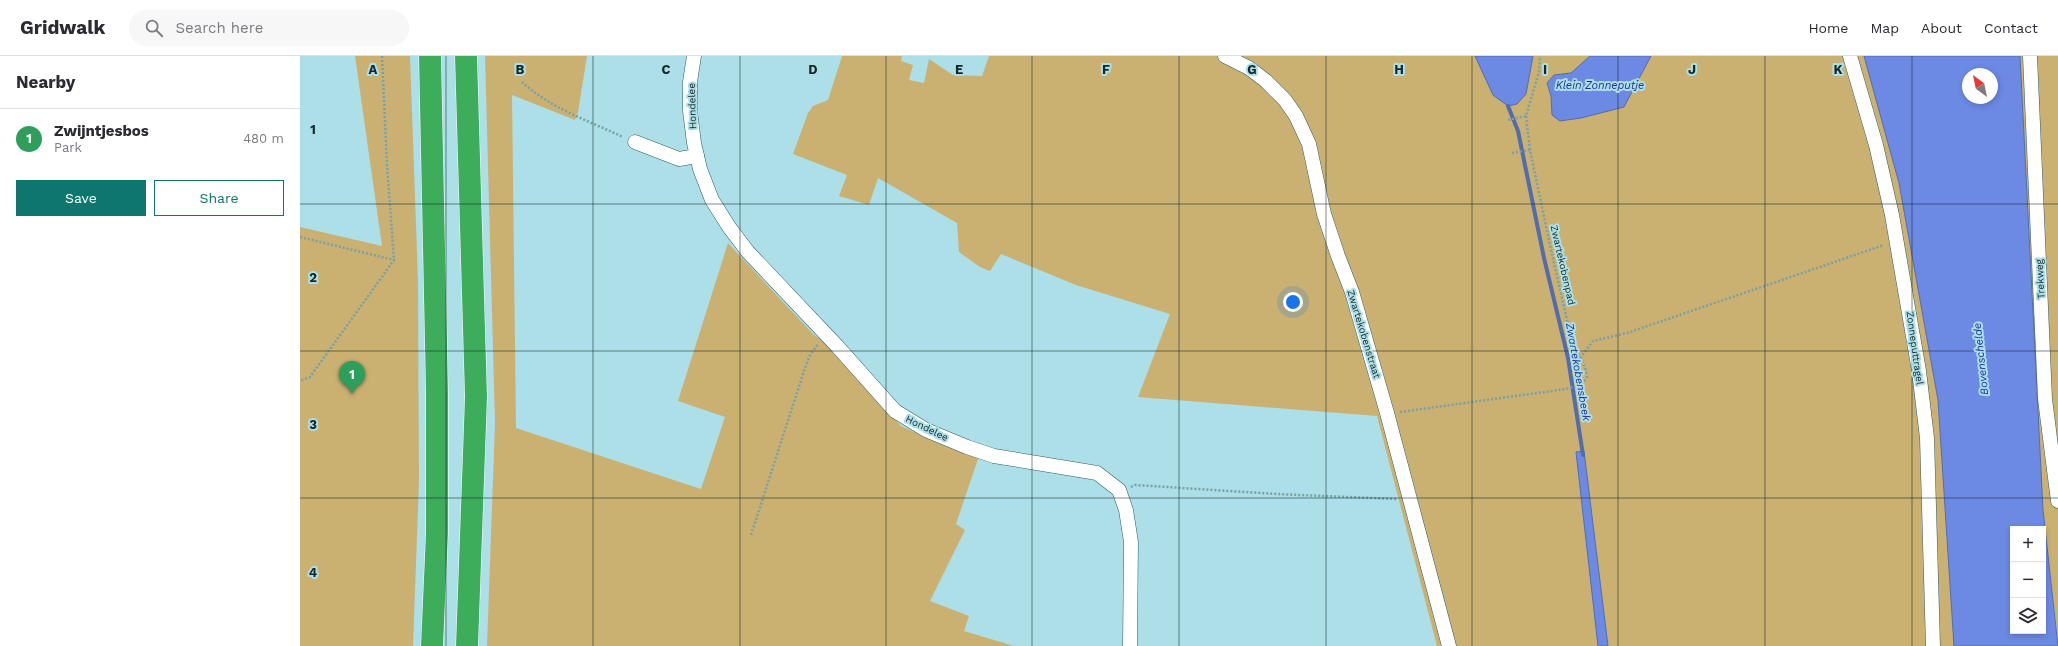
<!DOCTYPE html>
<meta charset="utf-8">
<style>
:root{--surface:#fff;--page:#f7f7f7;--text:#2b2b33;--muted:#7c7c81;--line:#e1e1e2;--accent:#0f766e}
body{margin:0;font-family:"Work Sans",sans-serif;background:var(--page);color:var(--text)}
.controls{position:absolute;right:12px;bottom:12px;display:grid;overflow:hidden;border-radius:0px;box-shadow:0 2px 6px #0003}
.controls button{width:36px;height:36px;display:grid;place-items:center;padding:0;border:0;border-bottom:1px solid var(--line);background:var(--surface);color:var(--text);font:20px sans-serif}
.compass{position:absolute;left:1662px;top:12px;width:36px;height:36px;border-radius:50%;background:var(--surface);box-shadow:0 2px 6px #0003;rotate:327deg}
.you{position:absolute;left:993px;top:246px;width:14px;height:14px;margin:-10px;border:3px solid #fff;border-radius:50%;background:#1a73e8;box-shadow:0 0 0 6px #1a73e833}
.badge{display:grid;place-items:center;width:26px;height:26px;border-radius:50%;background:var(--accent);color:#fff;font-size:13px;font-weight:700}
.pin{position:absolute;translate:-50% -33px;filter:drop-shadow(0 1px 2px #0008)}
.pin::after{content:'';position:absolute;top:21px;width:14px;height:12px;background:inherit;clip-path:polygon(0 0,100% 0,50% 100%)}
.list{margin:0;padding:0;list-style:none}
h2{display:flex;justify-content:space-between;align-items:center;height:52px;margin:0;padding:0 16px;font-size:17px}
h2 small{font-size:13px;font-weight:400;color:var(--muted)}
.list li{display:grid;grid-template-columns:26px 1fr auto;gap:12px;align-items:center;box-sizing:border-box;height:60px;padding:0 16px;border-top:1px solid var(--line)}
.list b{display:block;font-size:15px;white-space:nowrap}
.list p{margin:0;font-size:13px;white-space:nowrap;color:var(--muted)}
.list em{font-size:13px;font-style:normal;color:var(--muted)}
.actions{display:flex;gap:8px;padding:12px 16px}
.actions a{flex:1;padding:9px 0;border:1px solid var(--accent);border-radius:0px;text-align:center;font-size:14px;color:var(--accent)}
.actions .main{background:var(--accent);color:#fff}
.icon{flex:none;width:22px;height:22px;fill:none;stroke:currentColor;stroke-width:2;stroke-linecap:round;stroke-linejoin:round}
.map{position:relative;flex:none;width:1758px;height:590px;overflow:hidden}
header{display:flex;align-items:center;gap:24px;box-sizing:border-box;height:56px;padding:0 20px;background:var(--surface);border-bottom:1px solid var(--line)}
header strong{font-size:19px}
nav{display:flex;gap:22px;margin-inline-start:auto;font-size:14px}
.search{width:280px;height:36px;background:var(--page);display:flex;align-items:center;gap:10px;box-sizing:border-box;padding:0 14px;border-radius:22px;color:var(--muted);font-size:15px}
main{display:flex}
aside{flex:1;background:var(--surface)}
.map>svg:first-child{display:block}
.green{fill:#cab172}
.water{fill:#6c89e4;stroke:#526cac;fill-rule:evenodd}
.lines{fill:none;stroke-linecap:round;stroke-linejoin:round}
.stream{stroke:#526cac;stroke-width:4}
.street-casing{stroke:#2e5d65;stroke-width:15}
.highway-casing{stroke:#fff;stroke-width:23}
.path{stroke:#78a0a6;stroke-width:2.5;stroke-dasharray:2 2;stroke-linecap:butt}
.street{stroke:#fff;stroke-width:14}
.highway{stroke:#3dad5b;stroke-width:22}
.grid{fill:none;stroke:#14282b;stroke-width:1;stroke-opacity:0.55}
.labels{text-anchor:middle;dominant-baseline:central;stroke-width:4;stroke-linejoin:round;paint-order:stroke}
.street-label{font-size:10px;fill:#14282b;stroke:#acdfe7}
.water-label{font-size:11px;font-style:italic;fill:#20319a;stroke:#acdfe7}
.grid-label{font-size:13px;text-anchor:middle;font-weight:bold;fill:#14282b;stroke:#acdfe7;stroke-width:4;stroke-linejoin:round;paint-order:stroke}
</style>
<header>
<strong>Gridwalk</strong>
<div class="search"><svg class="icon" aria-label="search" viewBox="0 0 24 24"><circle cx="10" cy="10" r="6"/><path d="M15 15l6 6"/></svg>Search here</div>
<nav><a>Home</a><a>Map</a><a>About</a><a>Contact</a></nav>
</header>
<main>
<aside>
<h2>Nearby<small></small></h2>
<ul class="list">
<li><span class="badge" style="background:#2e9e5b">1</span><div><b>Zwijntjesbos</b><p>Park</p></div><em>480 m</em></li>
</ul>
<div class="actions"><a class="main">Save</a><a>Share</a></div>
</aside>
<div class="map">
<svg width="1758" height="590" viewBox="0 0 1758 590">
<rect width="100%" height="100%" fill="#acdfe7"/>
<!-- green -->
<g class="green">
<path d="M55 0H110L118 225 119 425 113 590H0V171L82 190Z"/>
<path d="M185 0H287L278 56 275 64 212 39 216 372 401 433 425 361 378 345 428 187 513 278 528 289 601 370 645 390 679 400 656 468 665 474 630 545 669 560 664 575 714 590H187L195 367Z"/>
<path d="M542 0H602L601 5 613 9 609 24 624 27 629 3 653 19 682 20 689 0H1175L1193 39 1217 48 1226 38 1233 0H1290L1271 17 1254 19 1247 27 1251 40 1252 59 1324 51 1351 0H1564L1599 127 1638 344 1654 590H1308L1284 395 1276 396 1298 590H1137L1077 360 838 341 870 258 776 229 701 198 690 215 680 211 659 196 657 167 578 122 569 149 539 140 547 119 493 98 508 57 513 50 528 44Z"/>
<path d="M1720 0H1758V585L1743 454Z"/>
</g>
<!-- water -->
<g class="water">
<path d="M1175 0H1233L1226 38 1217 48 1208 50 1193 39Z"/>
<path d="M1290 0H1351L1324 51 1281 62 1260 65 1252 59 1251 40 1247 27 1254 19 1271 17Z"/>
<path d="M1564 0H1720L1743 454 1758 590H1654L1638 344 1599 127ZM1668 18H1692V42H1668ZM1713 473H1743V575H1713Z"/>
<path d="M1284 395 1308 590H1298L1276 396Z"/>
</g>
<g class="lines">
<!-- stream -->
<path class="stream" d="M1208 50 1218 75 1244 202 1268 302 1283 399"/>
<defs>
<g id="street">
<path d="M394 0 390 26V55L394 87 400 113 412 144 429 171 448 196 537 290 595 355 626 374 667 391 694 400 797 417 819 434 826 454 831 486 830 590"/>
<path d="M925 0 949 12 966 25 985 44 996 60 1009 88 1024 158 1038 200 1052 236 1087 357 1149 590"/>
<path d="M1550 0 1576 89 1592 159 1619 315 1627 382 1633 590"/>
<path d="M1730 0 1745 343 1758 445"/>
<path d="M335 86 379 103 397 100"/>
</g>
<g id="highway">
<path d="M130 0 137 336V477L132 590"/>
<path d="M166 0 176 341 167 590"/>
</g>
</defs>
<!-- street casing -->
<use href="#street" class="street-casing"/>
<!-- highway casing -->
<use href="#highway" class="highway-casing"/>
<!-- path -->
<g class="path">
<path d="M82 0 87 109 94 204"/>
<path d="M222 26C250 52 289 65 323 81"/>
<path d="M1208 64 1226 60 1239 16 1240 0"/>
<path d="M1212 97 1230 94"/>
<path d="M0 181 94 204 10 321 0 325"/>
<path d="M1280 302 1293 285 1327 277 1584 189"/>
<path d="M1100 356 1266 333 1282 328 1287 321 1285 311 1272 286 1251 194 1230 94 1226 60"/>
<path d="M831 431 835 429 977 438 1097 443"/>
<path d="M451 479 504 315 510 299 518 288"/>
</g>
<!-- street -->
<use href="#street" class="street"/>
<!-- highway -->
<use href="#highway" class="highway"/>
</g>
<!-- grid -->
<path class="grid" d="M146 0V590M293 0V590M440 0V590M586 0V590M732 0V590M879 0V590M1026 0V590M1172 0V590M1318 0V590M1465 0V590M1612 0V590M0 148H1758M0 295H1758M0 442H1758"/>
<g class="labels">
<!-- street labels -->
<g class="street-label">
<text transform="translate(392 50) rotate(-92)">Hondelee</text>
<text transform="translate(1263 209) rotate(77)">Zwartekobenpad</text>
<text transform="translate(1740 223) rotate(-93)">Trekweg</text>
<text transform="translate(1064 278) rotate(73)">Zwartekobenstraat</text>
<text transform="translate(1615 292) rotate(82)">Zonneputtragel</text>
<text transform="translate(627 372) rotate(26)">Hondelee</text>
</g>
<!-- water labels -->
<g class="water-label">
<text x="1300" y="29">Klein Zonneputje</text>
<text transform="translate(1681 303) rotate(-96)">Bovenschelde</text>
<text transform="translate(1278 316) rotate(80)">Zwartekobensbeek</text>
</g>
</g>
<g class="grid-label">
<text x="73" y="18">A</text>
<text x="220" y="18">B</text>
<text x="366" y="18">C</text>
<text x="513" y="18">D</text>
<text x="659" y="18">E</text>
<text x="806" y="18">F</text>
<text x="952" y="18">G</text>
<text x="1099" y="18">H</text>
<text x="1245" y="18">I</text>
<text x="1392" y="18">J</text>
<text x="1538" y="18">K</text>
<text x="13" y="78">1</text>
<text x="13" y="226">2</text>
<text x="13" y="373">3</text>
<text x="13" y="521">4</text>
</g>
</svg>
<div class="controls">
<button>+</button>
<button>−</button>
<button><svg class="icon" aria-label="layers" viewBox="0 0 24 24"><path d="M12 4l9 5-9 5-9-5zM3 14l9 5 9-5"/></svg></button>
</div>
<svg class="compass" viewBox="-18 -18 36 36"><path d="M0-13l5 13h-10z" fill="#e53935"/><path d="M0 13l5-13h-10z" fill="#7c7c81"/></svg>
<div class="you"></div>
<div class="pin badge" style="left:52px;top:338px;background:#2e9e5b">1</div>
</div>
</main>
